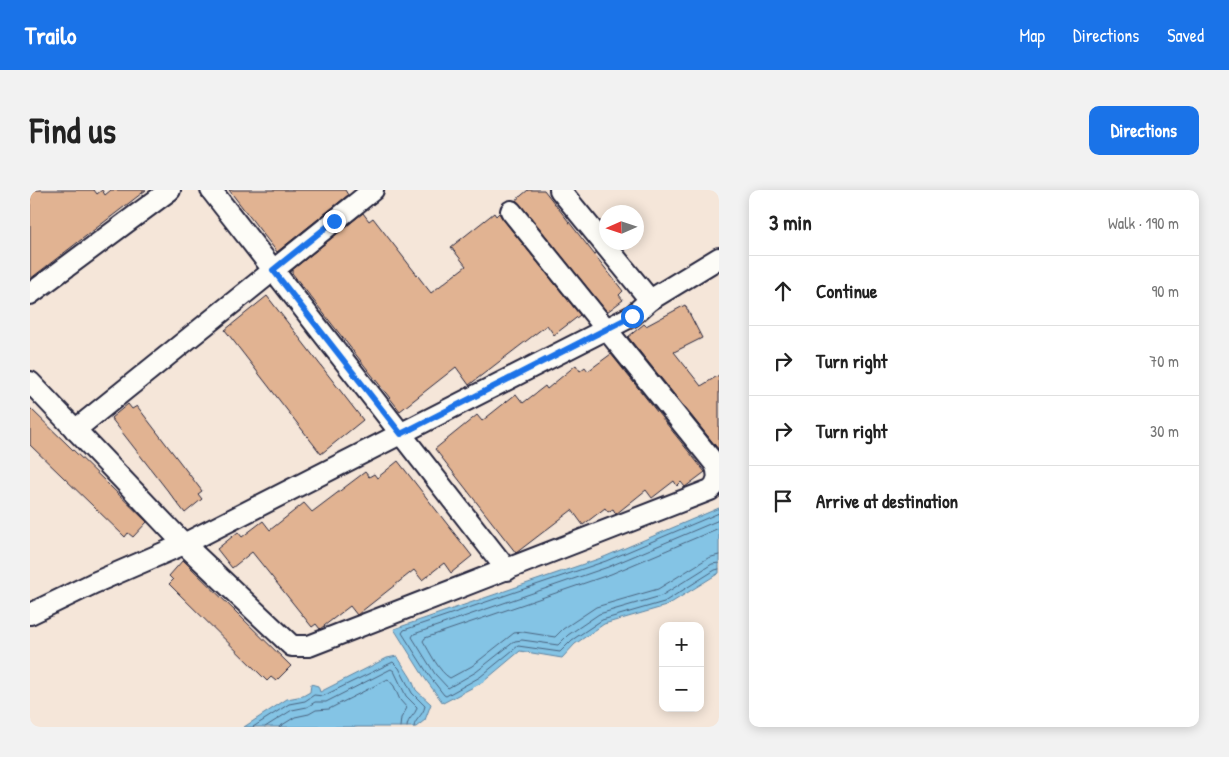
<!DOCTYPE html>
<meta charset="utf-8">
<style>
:root{--surface:#fff;--page:#f2f2f2;--text:#222;--muted:#767676;--line:#e0e0e0;--accent:#1a73e8}
body{margin:0;font-family:"Patrick Hand",sans-serif;background:var(--page);color:var(--text)}
.controls{position:absolute;right:15px;bottom:15px;display:grid;overflow:hidden;border-radius:10px;box-shadow:0 2px 12px #0003}
.controls button{width:45px;height:45px;display:grid;place-items:center;padding:0;border:0;border-bottom:1px solid var(--line);background:var(--surface);color:var(--text);font:25px sans-serif}
.compass{position:absolute;left:569px;top:15px;width:45px;height:45px;border-radius:50%;background:var(--surface);box-shadow:0 2px 12px #0003;rotate:267deg}
.stop{position:absolute;width:15px;height:15px;margin:-11px;border:4px solid #1a73e8;border-radius:50%;background:#fff}
.stop.end{background:#1a73e8;border-color:#fff;box-shadow:0 1px 5px #0008}
.list{margin:0;padding:0;list-style:none}
h2{display:flex;justify-content:space-between;align-items:center;height:65px;margin:0;padding:0 20px;font-size:21px}
h2 small{font-size:16px;font-weight:400;color:var(--muted)}
.list li{display:grid;grid-template-columns:32px 1fr auto;gap:15px;align-items:center;box-sizing:border-box;height:70px;padding:0 20px;border-top:1px solid var(--line)}
.list b{display:block;font-size:19px;white-space:nowrap}
.list em{font-size:16px;font-style:normal;color:var(--muted)}
.icon{flex:none;width:28px;height:28px;fill:none;stroke:currentColor;stroke-width:2;stroke-linecap:round;stroke-linejoin:round}
.map{position:relative;flex:none;width:689px;height:537px;overflow:hidden;border-radius:10px}
header{display:flex;align-items:center;gap:30px;box-sizing:border-box;height:70px;padding:0 25px;background:var(--accent);color:#fff}
header strong{font-size:24px}
nav{display:flex;gap:28px;margin-inline-start:auto;font-size:18px}
.intro{display:flex;align-items:center;justify-content:space-between;box-sizing:border-box;height:120px;padding:0 30px}
h1{margin:0;font-size:35px}
.button{padding:12px 22px;border-radius:10px;background:var(--accent);color:#fff;font-size:18px;font-weight:700}
main{display:flex;gap:30px;padding:0 30px}
aside{flex:1;background:var(--surface);border-radius:10px;box-shadow:0 2px 12px #0003}
.map>svg:first-child{display:block}
.water{fill:#84c4e5;stroke:#5d83a1}
.lines{fill:none;stroke-linecap:round;stroke-linejoin:round}
.shore{stroke:#49637f;stroke-width:1}
.building{fill:#e1b392;stroke:#22223b}
.minor-casing{stroke:#22223b;stroke-width:24}
.minor{stroke:#fdfcf7;stroke-width:20}
.route{stroke:#1a73e8;stroke-width:6}
</style>
<header>
<strong>Trailo</strong>
<nav><a>Map</a><a>Directions</a><a>Saved</a></nav>
</header>
<div class="intro"><h1>Find us</h1><a class="button">Directions</a></div>
<main>
<div class="map">
<svg width="689" height="537" viewBox="0 0 689 537">
<rect width="100%" height="100%" fill="#f5e6d9"/>
<filter id="ink" filterUnits="userSpaceOnUse"><feTurbulence type="fractalNoise" baseFrequency=".02" numOctaves="2"/><feDisplacementMap in="SourceGraphic" scale="10" xChannelSelector="R" yChannelSelector="G"/><feConvolveMatrix kernelMatrix="1 2 1 2 8 2 1 2 1" color-interpolation-filters="sRGB"/></filter>
<g filter="url(#ink)">
<!-- water -->
<g class="water">
<path d="M689 318V383L636 416 574 434 545 454 532 468 490 461 453 492 413 513 396 490 364 439 574 367Z"/>
<path d="M367 466 381 488 386 500 401 514 395 530 386 537H214L257 509 273 506 280 502 281 494 288 496 290 502 357 468Z"/>
</g>
<g class="lines">
<!-- shore -->
<g class="shore">
<path d="M689 323 576 371 374 440 372 443 400 487 414 505 416 506 450 487 488 456 530 462 542 450 572 430 634 412 685 380 689 379"/>
<path d="M689 330 578 377 384 444 382 447 405 484 418 498 446 482 485 451 492 450 528 455 538 445 569 424 631 406 682 374 689 373"/>
<path d="M689 338 581 384 395 448 393 451C400 462 409 482 420 488L442 476 484 443 493 442 525 447 533 439 566 417 628 399 678 368 689 365"/>
<path d="M223 537 259 514 275 511 284 505 293 506 363 472 369 478 382 503 395 516C393 526 384 530 384 537"/>
<path d="M235 537 262 520 277 517 285 512H296L361 479 364 481 376 506 387 517C386 525 377 528 377 537"/>
<path d="M249 537 265 527 279 524 286 520 299 519 358 489 364 496 370 510 377 518 371 528 370 537"/>
</g>
</g>
<!-- building -->
<g class="building">
<path d="M0 0H64L67 4 72 0 75 5 81 0H116L0 89Z"/>
<path d="M199 0H315L318 5 247 62Z"/>
<path d="M498 0H514L593 101 589 105 593 110 577 122 490 14 486 10Z"/>
<path d="M333 23 339 31 343 28 401 103 436 76 421 57 464 23 466 26 469 23 472 28 550 125 524 145 517 135 439 195 426 177 370 221 262 83V80Z"/>
<path d="M237 106 333 230 291 264 195 140Z"/>
<path d="M655 115 672 148 644 162 671 196 689 185V260L598 147 614 134 616 136Z"/>
<path d="M581 164 675 282 655 297 651 292 647 296 644 291 622 308 616 300 586 324 583 319 578 322 575 318 553 335 542 320 486 363 405 259 447 225 452 231 486 204 493 213 515 196 517 199 546 175 550 181 555 177 558 181Z"/>
<path d="M98 214 102 219 107 216 172 301 168 304 172 309 155 323 81 228Z"/>
<path d="M0 218 117 332 103 347 98 343 95 347 0 255Z"/>
<path d="M368 271 442 366 421 383 414 373 392 390 384 380 327 425 320 416 290 439 286 434 282 437 222 362 202 378 187 359 208 342 212 347 233 331 240 340 274 313 282 322 335 282 339 287 344 284 347 288Z"/>
<path d="M153 370 261 476 246 491 241 487 237 491 139 394 143 390 139 386Z"/>
</g>
<g class="lines">
<defs>
<g id="minor">
<path d="M181 0 477 380"/>
<path d="M530 0 620 110"/>
<path d="M0 104 140 0"/>
<path d="M0 192 154 354 262 456H279L680 300C689 293 689 284 685 274L481 21"/>
<path d="M45 240 343 0"/>
<path d="M0 424 64 393 154 354 602 126 620 110 689 68"/>
</g>
</defs>
<!-- minor casing -->
<use href="#minor" class="minor-casing"/>
<!-- minor -->
<use href="#minor" class="minor"/>
</g>
</g>
<g class="lines" filter="url(#ink)">
<!-- route -->
<path class="route" d="M304 31 243 80 371 244 602 126"/>
</g>
</svg>
<div class="controls">
<button>+</button>
<button>−</button>
</div>
<svg class="compass" viewBox="-18 -18 36 36"><path d="M0-13l5 13h-10z" fill="#e53935"/><path d="M0 13l5-13h-10z" fill="#767676"/></svg>
<div class="stop" style="left:602px;top:126px"></div>
<div class="stop end" style="left:304px;top:31px"></div>
</div>
<aside>
<h2>3 min<small>Walk · 190 m</small></h2>
<ul class="list">
<li><svg class="icon" aria-label="ahead" viewBox="0 0 24 24"><path d="M12 20V5M6 11l6-6 6 6"/></svg><div><b>Continue</b></div><em>90 m</em></li>
<li><svg class="icon" aria-label="right" viewBox="0 0 24 24"><path d="M7 20v-9h11M14 6l5 5-5 5"/></svg><div><b>Turn right</b></div><em>70 m</em></li>
<li><svg class="icon" aria-label="right" viewBox="0 0 24 24"><path d="M7 20v-9h11M14 6l5 5-5 5"/></svg><div><b>Turn right</b></div><em>30 m</em></li>
<li><svg class="icon" aria-label="arrive" viewBox="0 0 24 24"><path d="M6 21V4h12l-3 4 3 4H6"/></svg><div><b>Arrive at destination</b></div></li>
</ul>
</aside>
</main>
